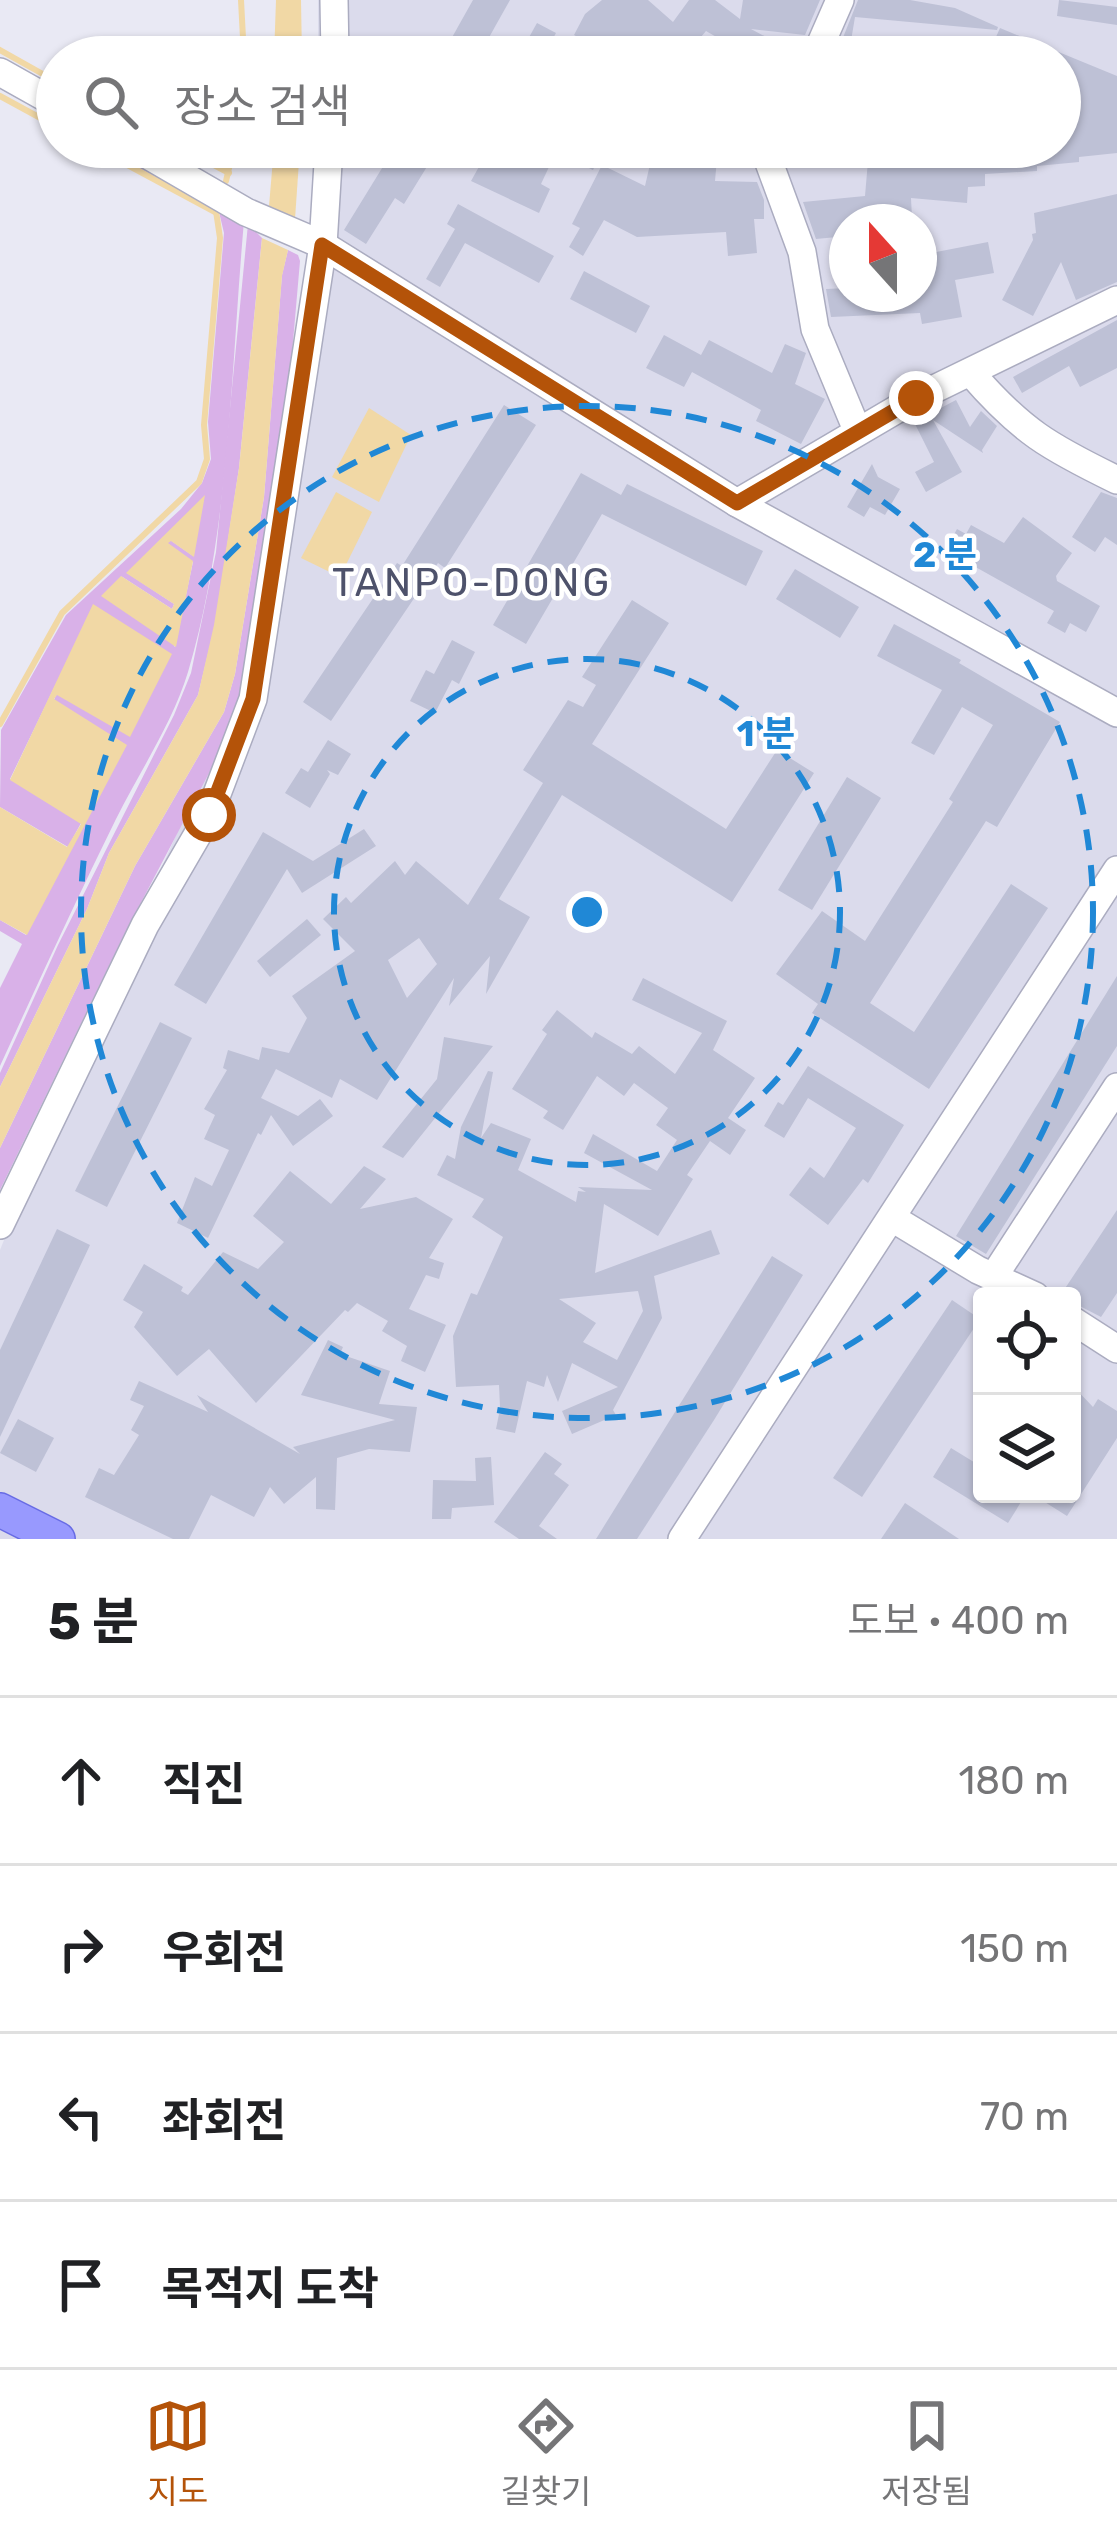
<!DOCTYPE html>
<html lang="ko">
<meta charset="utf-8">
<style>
:root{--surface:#fff;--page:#f6f6f6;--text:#202124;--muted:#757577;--line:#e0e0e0;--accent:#b45309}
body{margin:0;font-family:Rubik,"Noto Sans KR",sans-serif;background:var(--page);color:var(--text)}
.controls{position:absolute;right:36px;bottom:36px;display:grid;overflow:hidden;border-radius:12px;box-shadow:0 3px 9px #0004}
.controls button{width:108px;height:108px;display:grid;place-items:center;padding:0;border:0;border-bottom:3px solid var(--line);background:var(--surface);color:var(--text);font:60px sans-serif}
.compass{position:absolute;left:829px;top:204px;width:108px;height:108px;border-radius:50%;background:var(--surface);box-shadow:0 3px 9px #0004;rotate:339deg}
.stop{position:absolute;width:36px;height:36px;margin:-27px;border:9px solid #b45309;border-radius:50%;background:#fff}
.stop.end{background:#b45309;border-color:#fff;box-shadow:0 3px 12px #0008}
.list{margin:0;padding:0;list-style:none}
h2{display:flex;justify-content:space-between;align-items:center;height:156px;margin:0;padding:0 48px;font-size:51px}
h2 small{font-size:39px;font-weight:400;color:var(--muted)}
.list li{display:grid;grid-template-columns:78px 1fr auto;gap:36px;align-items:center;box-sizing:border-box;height:168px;padding:0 48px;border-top:3px solid var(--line)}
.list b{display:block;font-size:45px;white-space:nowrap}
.list em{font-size:39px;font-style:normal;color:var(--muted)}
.icon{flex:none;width:66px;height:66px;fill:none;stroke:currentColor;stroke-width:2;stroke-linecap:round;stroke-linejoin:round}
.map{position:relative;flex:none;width:1117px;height:1539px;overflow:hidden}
.search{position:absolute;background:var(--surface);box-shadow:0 3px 9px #0004;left:36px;right:36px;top:36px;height:132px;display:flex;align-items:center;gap:30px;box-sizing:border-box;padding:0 42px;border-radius:66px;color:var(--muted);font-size:45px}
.sheet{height:828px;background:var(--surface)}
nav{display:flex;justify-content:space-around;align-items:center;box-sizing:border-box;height:168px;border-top:3px solid var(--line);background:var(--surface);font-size:33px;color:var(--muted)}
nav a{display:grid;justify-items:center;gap:6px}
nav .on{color:var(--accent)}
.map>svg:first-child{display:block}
.residential{fill:#dbdbec;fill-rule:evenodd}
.green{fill:#d9b1e8;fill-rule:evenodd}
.water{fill:#f1d8a5}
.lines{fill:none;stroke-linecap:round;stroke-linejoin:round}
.stream{stroke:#f1d8a5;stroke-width:6}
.building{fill:#bec1d6;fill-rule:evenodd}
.minor-casing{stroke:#abacc0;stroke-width:30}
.major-casing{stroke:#676be4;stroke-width:36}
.minor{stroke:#fff;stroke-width:27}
.major{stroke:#9899fe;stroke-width:33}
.route{stroke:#b45309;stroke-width:15}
.ring{fill:none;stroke:#2088d6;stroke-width:6;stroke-dasharray:21 15}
.labels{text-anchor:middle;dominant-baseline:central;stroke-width:9;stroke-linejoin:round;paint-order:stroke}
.quarter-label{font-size:39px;letter-spacing:3px;fill:#4e526b;stroke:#fff}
.centre{fill:#2088d6;stroke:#fff;stroke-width:6}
.ring-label{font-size:36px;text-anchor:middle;font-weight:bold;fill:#2088d6;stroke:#fff;stroke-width:9;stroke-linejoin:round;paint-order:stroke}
</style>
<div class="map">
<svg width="1117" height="1539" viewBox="0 0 1117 1539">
<rect width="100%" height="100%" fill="#e9e9f4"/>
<!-- residential -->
<path class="residential" d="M318 0H1117V1539H0V1250L92 1023 267 632 318 203V147H1060V57H318ZM847 222H919V294H847ZM982 1296H1072V1494H982Z"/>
<!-- green -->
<g class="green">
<path d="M101 147H113L244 221C231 367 230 531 188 672 172 724 140 771 116 819 76 900 38 983 0 1066V988L22 944 0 931V920L26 935 126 745 54 700 94 605 10 779 81 823 68 847 0 807 1 730 66 615 181 509 202 483 211 459 208 422 224 233 219 212ZM204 497 193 556 170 540 167 543 193 562 175 647 121 576 172 609 174 604 127 573Z"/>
<path d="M248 224 262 238 239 468 215 625 198 695 109 853 87 909 0 1087V1073L58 945 174 715 191 673 216 552Z"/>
<path d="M288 250 298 255 300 261 284 445 240 714 124 935 0 1190V1148L135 866 224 712 235 674 264 497 282 275Z"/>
</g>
<!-- water -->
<g class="water">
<path d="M276 0H301L302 57H274Z"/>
<path d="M274 147H300L295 219 269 206Z"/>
<path d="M262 238 288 250 282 276 264 497 235 674 224 712 135 866 0 1148V1087L87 909 109 853 198 695 214 625 239 468Z"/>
<path d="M369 408 411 435 379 502 332 477Z"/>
<path d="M336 492 372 512 340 577 301 558Z"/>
<path d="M205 495 194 557 171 541 168 543 193 561 176 647 101 596 121 576 172 609 174 604 126 573Z"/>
<path d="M93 604 172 654 130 737 57 695 54 699 127 745 27 935 0 920V807L67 847 81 824 10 780Z"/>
</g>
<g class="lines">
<!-- stream -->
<g class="stream">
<path d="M241 0 244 57"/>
<path d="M0 50 57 82"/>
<path d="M0 96 57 127"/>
<path d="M94 147 215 212"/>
<path d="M180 147 229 173"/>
<path d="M226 181 234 147"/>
<path d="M0 724 62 613 199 482 207 459 204 425 220 238 216 211"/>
</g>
</g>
<!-- building -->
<g class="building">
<path d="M473 0H510L478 57H441Z"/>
<path d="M602 0H648L673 22 689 0H715L740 19 743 0H820L805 35 751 29 798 54 797 57H770L736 39 732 46 706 31 684 57H614L574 35 585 14Z"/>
<path d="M858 0H910L955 8 998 27 997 30 855 17 851 41 842 40Z"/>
<path d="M1059 0 1117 7V25L1057 16Z"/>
<path d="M537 23 556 33 543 57H518Z"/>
<path d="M1000 28 1117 76V153L1079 157V162L1037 166V171L985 174V186L968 187 967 203 911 198 912 218 847 222V236L816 239 803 202 865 196 869 149 927 161V154L1060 147V57H987Z"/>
<path d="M395 147H427L436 152 404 204 395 198 366 244 344 230Z"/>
<path d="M490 147H587L601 153 593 170 556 152 541 184 550 189 539 213 471 181Z"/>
<path d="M654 147H718L715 181 757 182 764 200V219H754L757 253 728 256 726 232 637 237 604 220 583 256 569 247 580 228 572 224 602 165 645 186Z"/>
<path d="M1117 194V282L1076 300 1061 262 1033 316 1002 300 1033 240 1032 234 1036 233 1034 213Z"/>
<path d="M458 204 554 256 539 283 465 243 440 287 426 279 455 229 447 224Z"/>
<path d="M988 242 994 273 955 280 962 317 922 324 920 313 831 317 826 289 847 288V294H919V261L933 258 931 253Z"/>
<path d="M584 271 650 306 636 333 570 299Z"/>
<path d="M1117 320V368L1080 387 1069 366 1022 393 1013 377Z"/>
<path d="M664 335 701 355 709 340 772 373 785 344 806 353 795 384 825 399 801 444 756 421 761 410 692 372 684 387 646 368Z"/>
<path d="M956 400 970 427 981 411 997 426 982 450 983 453 933 420 962 472 926 492 915 472 934 462 914 422Z"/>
<path d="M504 405 536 425 445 568 438 563 331 721 303 702 397 563 402 566Z"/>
<path d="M872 464 878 477 900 489 885 515 870 507 864 517 847 507Z"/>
<path d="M581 473 621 495 627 484 763 551 746 586 602 514 526 644 493 625Z"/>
<path d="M1101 492 1117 498V545L1105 537 1095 552 1072 537Z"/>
<path d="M1023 517 1072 553 1056 576 1057 581 1100 606 1086 632 1070 623 1065 633 1047 623 1054 611 963 560 960 566 942 556 957 529 966 534 971 525 1004 543Z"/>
<path d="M795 569 859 607 840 638 776 599Z"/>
<path d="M632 600 669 623 592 744 726 829 777 750 814 773 732 902 562 795 499 899 530 917 486 994 490 956 449 1006 454 978 377 1100 340 1079 332 1098 276 1069 261 1098 298 1116 320 1099 333 1116 293 1146 271 1115 261 1135 258 1133 208 1238 177 1223 195 1177 212 1186 229 1150 204 1139 215 1115 204 1109 227 1070 223 1068 228 1050 259 1060 262 1047 289 1053 307 1018 292 996 355 951 323 919 346 897 351 903 395 861 405 875 416 861 468 905 543 783 523 770 568 700 583 707 596 685 582 677ZM419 938 437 964 407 998 388 960Z"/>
<path d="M894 624 961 660 959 663 1060 722 997 827 986 821 870 1003 914 1032 1011 884 1048 908 929 1089 812 1013 818 1004 776 974 822 911 865 941 953 802 949 799 993 725 962 707 934 755 911 743 942 690 877 656Z"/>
<path d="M452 640 475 652 459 684 452 680 435 713 410 701 426 670 434 674Z"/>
<path d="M328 740 351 754 338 775 327 770 330 774 310 808 285 793 301 768 308 772Z"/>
<path d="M847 777 881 798 812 910 778 890Z"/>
<path d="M364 829 376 846 302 893 287 869 206 1004 174 985 263 832 313 861Z"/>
<path d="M307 919 321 935 270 977 257 961Z"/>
<path d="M1117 976V1046L986 1254 956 1236Z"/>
<path d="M643 978 727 1021 713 1050 755 1078 728 1118 746 1130 730 1155 710 1141 687 1175 693 1179 658 1236 604 1204 595 1273 711 1230 720 1254 654 1276 662 1318 613 1410 616 1415 572 1434 562 1411 618 1387 572 1363 558 1402 547 1375 544 1387 527 1381 515 1433 496 1429 499 1414 518 1415 500 1407 499 1385 456 1387 453 1336 471 1293 477 1295 503 1237 472 1217 484 1199 437 1175 447 1155 455 1159 461 1127 488 1071 493 1072 481 1138 491 1123 531 1139 518 1170 576 1202 578 1191 586 1192 578 1187 652 1190 584 1153 593 1134 657 1171 677 1140 656 1125 668 1108 634 1083 624 1096 597 1076 563 1130 543 1118 548 1111 512 1089 547 1034 542 1030 557 1010 592 1038 595 1032 632 1054 639 1046 675 1074 702 1033 632 1000ZM638 1291 643 1311 617 1360 583 1342 596 1323 559 1299Z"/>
<path d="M160 1022 192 1038 107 1207 75 1191Z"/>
<path d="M444 1037 493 1046 403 1158 382 1147 437 1079Z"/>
<path d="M808 1066 904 1125 868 1183 863 1179 828 1225 789 1195 810 1167 824 1178 856 1128 808 1098 784 1138 764 1126 778 1102 783 1105Z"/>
<path d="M364 1166 386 1179 360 1209 416 1197 453 1219 429 1258 444 1263 439 1279 426 1275 409 1309 446 1325 425 1372 401 1361 407 1346 382 1331 388 1321 357 1303 348 1312 345 1310 256 1403 209 1349 177 1376 134 1327 143 1312 123 1300 144 1264 183 1287 181 1291 188 1295 223 1252 258 1269 284 1242 253 1216 290 1171 331 1204Z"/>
<path d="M1117 1210V1293L1101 1317 1072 1302V1296H1060Z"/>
<path d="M57 1229 90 1245 0 1437V1350Z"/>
<path d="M772 1256 803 1275 714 1420 637 1539H596Z"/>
<path d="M952 1300 980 1319 862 1497 833 1478Z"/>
<path d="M328 1340 343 1347 340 1354 390 1371 379 1404 417 1407 410 1452 369 1449 337 1458 335 1510 316 1509V1477L284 1504 270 1487 254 1517 211 1495 189 1539H173L85 1497 99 1468 114 1475 139 1435 131 1430 144 1406 130 1400 139 1381 208 1412 197 1395 300 1454 293 1447 395 1420 301 1395Z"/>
<path d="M1072 1385 1093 1407 1098 1399 1117 1411V1438L1067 1516 1032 1494H1072Z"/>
<path d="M18 1419 54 1438 36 1472 0 1453Z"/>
<path d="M951 1448 982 1467V1494H1026L1008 1523 933 1477Z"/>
<path d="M545 1452 562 1464 554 1474 569 1485 539 1526 557 1539H519L494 1522Z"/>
<path d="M491 1457 494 1505 452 1508 451 1519H432L433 1480 476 1481 475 1458Z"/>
<path d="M905 1503 959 1539H881Z"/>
</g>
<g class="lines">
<defs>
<g id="minor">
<path d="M334 0 335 57"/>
<path d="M815 57 840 0"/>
<path d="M0 72 57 104"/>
<path d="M134 147 246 212 323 245 329 147"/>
<path d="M767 147V157L802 252 815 329 857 430"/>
<path d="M971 373C1021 431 1049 447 1117 480"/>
<path d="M737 503 916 398 1117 300"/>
<path d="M892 1218 978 1270 1035 1296"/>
<path d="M0 1225 145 925 209 815 253 699 323 245 737 503 1117 713"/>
<path d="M994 1276 1117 1087"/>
<path d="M1072 1320 1117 1349"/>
<path d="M682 1539 1117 870"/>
</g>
<path id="major" d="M0 1510 58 1539"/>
</defs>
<!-- minor casing -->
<use href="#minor" class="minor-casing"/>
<!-- major casing -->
<use href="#major" class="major-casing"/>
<!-- minor -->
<use href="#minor" class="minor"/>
<!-- major -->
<use href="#major" class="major"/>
</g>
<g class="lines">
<!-- route -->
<path class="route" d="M209 815 253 699 322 245 737 503 916 398"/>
</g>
<!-- distance rings -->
<g class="ring">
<circle cx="587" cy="912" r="253"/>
<circle cx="587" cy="912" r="506"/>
</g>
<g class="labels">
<!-- quarter labels -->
<g class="quarter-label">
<text x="472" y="583">TANPO-DONG</text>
</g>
</g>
<circle cx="587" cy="912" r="18" class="centre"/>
<g class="ring-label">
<text x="945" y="567">2 분</text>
<text x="766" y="746">1 분</text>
</g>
</svg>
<div class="controls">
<button><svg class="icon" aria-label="locate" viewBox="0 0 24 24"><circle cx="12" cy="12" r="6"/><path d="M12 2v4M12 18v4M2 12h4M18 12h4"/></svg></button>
<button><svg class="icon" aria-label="layers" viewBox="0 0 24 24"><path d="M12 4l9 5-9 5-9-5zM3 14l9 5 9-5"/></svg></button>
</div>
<svg class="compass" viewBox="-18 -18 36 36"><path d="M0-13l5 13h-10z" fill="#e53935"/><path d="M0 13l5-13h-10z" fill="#757577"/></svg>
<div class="stop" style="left:209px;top:815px"></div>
<div class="stop end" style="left:916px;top:398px"></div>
<div class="search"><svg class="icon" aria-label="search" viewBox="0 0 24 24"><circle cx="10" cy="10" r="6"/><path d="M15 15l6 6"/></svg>장소 검색</div>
</div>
<section class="sheet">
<h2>5 분<small>도보 · 400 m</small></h2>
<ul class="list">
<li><svg class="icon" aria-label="ahead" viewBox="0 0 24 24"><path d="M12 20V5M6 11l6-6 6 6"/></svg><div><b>직진</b></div><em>180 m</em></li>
<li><svg class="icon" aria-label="right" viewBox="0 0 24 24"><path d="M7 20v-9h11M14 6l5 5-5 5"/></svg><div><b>우회전</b></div><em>150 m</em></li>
<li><svg class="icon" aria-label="left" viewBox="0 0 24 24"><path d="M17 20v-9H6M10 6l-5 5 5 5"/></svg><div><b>좌회전</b></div><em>70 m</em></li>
<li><svg class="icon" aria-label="arrive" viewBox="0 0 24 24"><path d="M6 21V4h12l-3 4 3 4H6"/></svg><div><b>목적지 도착</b></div></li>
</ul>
</section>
<nav>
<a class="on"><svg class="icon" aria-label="map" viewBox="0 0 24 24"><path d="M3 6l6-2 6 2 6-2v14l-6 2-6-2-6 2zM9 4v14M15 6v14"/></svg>지도</a>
<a><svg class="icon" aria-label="directions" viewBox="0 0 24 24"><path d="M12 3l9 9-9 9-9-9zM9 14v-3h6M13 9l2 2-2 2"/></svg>길찾기</a>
<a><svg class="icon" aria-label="saved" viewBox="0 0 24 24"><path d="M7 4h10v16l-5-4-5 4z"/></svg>저장됨</a>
</nav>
